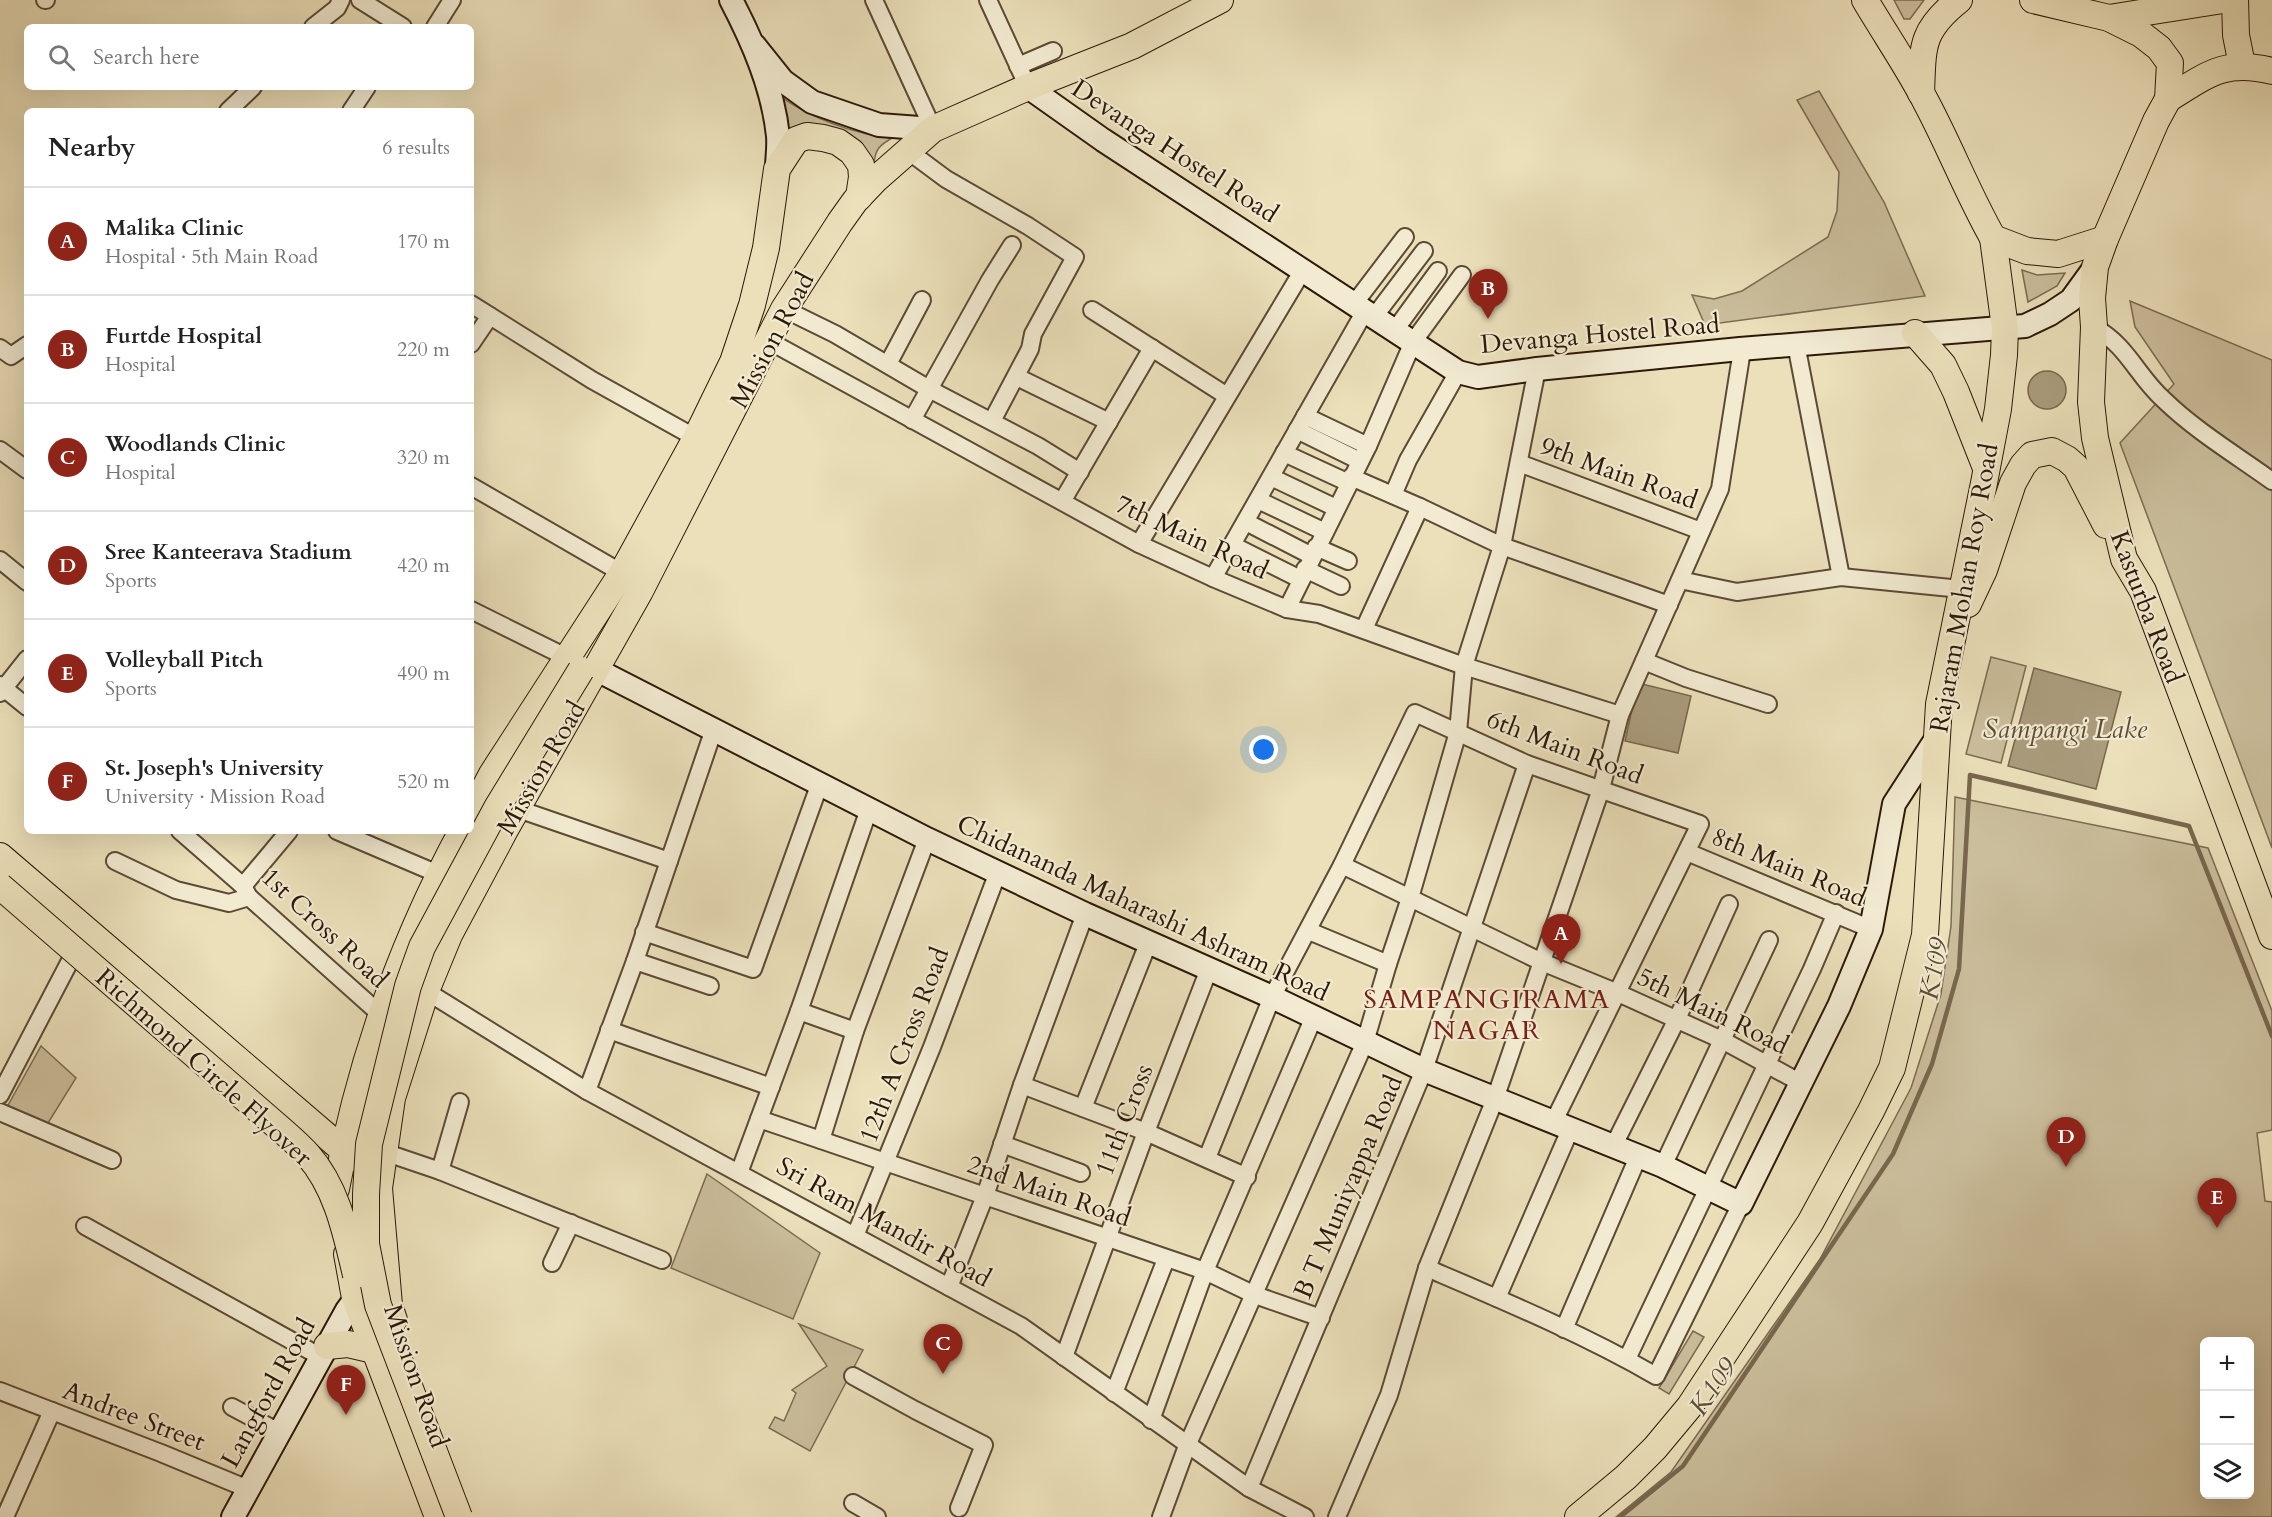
<!DOCTYPE html>
<meta charset="utf-8">
<style>
:root{--surface:#fff;--page:#f6f6f6;--text:#222;--muted:#767676;--line:#e0e0e0;--accent:#8f2418}
body{margin:0;font-family:Cardo,serif;background:var(--page);color:var(--text)}
.controls{position:absolute;right:18px;bottom:18px;display:grid;overflow:hidden;border-radius:9px;box-shadow:0 6px 24px #0002}
.controls button{width:54px;height:54px;display:grid;place-items:center;padding:0;border:0;border-bottom:2px solid var(--line);background:var(--surface);color:var(--text);font:30px sans-serif}
.you{position:absolute;left:1264px;top:750px;width:21px;height:21px;margin:-15px;border:4px solid #fff;border-radius:50%;background:#1a73e8;box-shadow:0 0 0 9px #1a73e833}
.badge{display:grid;place-items:center;width:39px;height:39px;border-radius:50%;background:var(--accent);color:#fff;font-size:20px;font-weight:700}
.pin{position:absolute;translate:-50% -50px;filter:drop-shadow(0 2px 3px #0008)}
.pin::after{content:'';position:absolute;top:32px;width:21px;height:18px;background:inherit;clip-path:polygon(0 0,100% 0,50% 100%)}
.list{margin:0;padding:0;list-style:none}
h2{display:flex;justify-content:space-between;align-items:center;height:78px;margin:0;padding:0 24px;font-size:26px}
h2 small{font-size:20px;font-weight:400;color:var(--muted)}
.list li{display:grid;grid-template-columns:39px 1fr auto;gap:18px;align-items:center;box-sizing:border-box;height:108px;padding:0 24px;border-top:2px solid var(--line)}
.list b{display:block;font-size:22px;white-space:nowrap}
.list p{margin:0;font-size:20px;white-space:nowrap;color:var(--muted)}
.list em{font-size:20px;font-style:normal;color:var(--muted)}
.icon{flex:none;width:33px;height:33px;fill:none;stroke:currentColor;stroke-width:2;stroke-linecap:round;stroke-linejoin:round}
.map{position:relative;flex:none;width:2272px;height:1517px;overflow:hidden}
.search{position:absolute;background:var(--surface);box-shadow:0 6px 24px #0002;left:24px;top:24px;width:450px;height:66px;display:flex;align-items:center;gap:15px;box-sizing:border-box;padding:0 21px;border-radius:9px;color:var(--muted);font-size:22px}
.panel{position:absolute;background:var(--surface);box-shadow:0 6px 24px #0002;left:24px;top:108px;width:450px;height:726px;border-radius:9px}
.map>svg:first-child{display:block}
.green{fill:#cbbe9c;stroke:#7c6b52;stroke-width:1.5;fill-rule:evenodd}
.water{fill:#aa9c7d;stroke:#78674e;stroke-width:1.5}
.lines{fill:none;stroke-linecap:round;stroke-linejoin:round}
.stream{stroke:#78674e;stroke-width:4.5}
.street-casing{stroke:#5c4a34;stroke-width:20}
.secondary-casing{stroke:#2c1808;stroke-width:26}
.primary-casing{stroke:#2c1808;stroke-width:28}
.street{stroke:#f2ebd2;stroke-width:16}
.secondary{stroke:#f2ebd2;stroke-width:22}
.primary{stroke:#ebe0ba;stroke-width:26}
.primary-bridge-casing{stroke:#2c1808;stroke-width:28;stroke-linecap:butt}
.primary-bridge{stroke:#ebe0ba;stroke-width:26}
.labels{text-anchor:middle;dominant-baseline:central;stroke-width:4.5;stroke-linejoin:round;paint-order:stroke}
.street-label{font-size:26px;fill:#2c1808;stroke:#f2ebd2}
.water-label{font-size:27px;font-style:italic;fill:#5e4d37;stroke:#f2ebd2}
.neighbourhood-label{font-size:27px;letter-spacing:1.5px;fill:#7a1f14;stroke:#f2ebd2}
</style>
<div class="map">
<svg width="2272" height="1517" viewBox="0 0 2272 1517">
<rect width="100%" height="100%" fill="#ebe0ba"/>
<filter id="stains"><feTurbulence type="fractalNoise" baseFrequency=".00333" numOctaves="4"/><feColorMatrix values="0 0 0 0 .2 0 0 0 0 .09 0 0 0 0 .02 0 0 0 .5 -.17"/></filter>
<radialGradient id="worn" r=".72"><stop offset=".6" stop-color="#630" stop-opacity="0"/><stop offset="1" stop-color="#630" stop-opacity=".3"/></radialGradient>
<!-- green -->
<g class="green">
<path d="M1894 0H1924L1910 19H1904Z"/>
<path d="M1819 91 1884 202 1925 296 1705 325 1692 295 1714 299 1742 291 1828 237 1837 211 1839 172 1797 100Z"/>
<path d="M778 95C810 118 853 134 892 138 880 145 875 149 874 164L788 138Z"/>
<path d="M2022 270 2037 275 2065 273 2057 286 2028 302Z"/>
<path d="M2130 301 2272 360V848L2120 443 2174 384 2135 327Z"/>
<path d="M1991 657 2026 666 2001 763 1966 754Z"/>
<path d="M1955 797 2208 848 2272 1011V1130L2257 1133 2265 1201 2272 1202V1517H1616L1671 1472 1820 1259 1911 1088 1941 994 1951 926ZM2204 1342H2250V1494H2204Z"/>
<path d="M41 1046 76 1078 48 1123 7 1107Z"/>
<path d="M707 1174 820 1253 793 1319 671 1268Z"/>
<path d="M799 1324 863 1350 810 1451 769 1428 775 1417 784 1421 796 1393 792 1390 827 1366Z"/>
<path d="M1693 1331 1704 1337 1669 1394 1659 1388Z"/>
</g>
<!-- water -->
<g class="water">
<circle cx="2047" cy="390" r="19"/>
<path d="M2034 668 2121 692 2096 789 2008 766Z"/>
<path d="M1638 683 1691 696 1678 753 1625 741Z"/>
</g>
<g class="lines">
<!-- stream -->
<path class="stream" d="M1620 1517 1683 1466 1893 1154 1932 1064 1959 969 1970 775 2189 826 2272 1036"/>
<defs>
<g id="street">
<path d="M45 0H46"/>
<path d="M360 0 403 27"/>
<path d="M874 0 933 129"/>
<path d="M988 0 1028 87"/>
<path d="M313 27 337 8 341 0"/>
<path d="M435 27 452 0"/>
<path d="M1018 66 1053 51"/>
<path d="M228 111 253 87"/>
<path d="M351 111 367 87"/>
<path d="M907 150 946 179 1028 226 1075 257 1033 334 1030 349 992 421"/>
<path d="M471 304 592 380 696 438"/>
<path d="M1354 304 1405 237"/>
<path d="M784 309 835 334 929 389 1038 446 1080 472"/>
<path d="M1092 310 1227 396"/>
<path d="M1374 317 1424 251"/>
<path d="M2094 327C2129 347 2136 375 2164 400 2196 431 2236 455 2272 481"/>
<path d="M1395 330 1438 271"/>
<path d="M769 341 1139 544 1213 578 1287 609 1319 614 1464 666 1620 715"/>
<path d="M471 344 490 316"/>
<path d="M1796 344 1841 577"/>
<path d="M0 348 11 356 27 345"/>
<path d="M888 364 922 300"/>
<path d="M1017 377 1109 422"/>
<path d="M1305 416 1368 446"/>
<path d="M912 420 990 280 1012 245"/>
<path d="M1297 430 1360 461"/>
<path d="M0 450 27 470"/>
<path d="M1284 453 1349 483"/>
<path d="M1519 463 1701 531"/>
<path d="M1271 477 1336 508"/>
<path d="M1351 477 1420 507"/>
<path d="M471 486 622 573"/>
<path d="M1393 495 1408 460 1458 372"/>
<path d="M1063 500 1152 348"/>
<path d="M1258 500 1325 532"/>
<path d="M1246 522 1312 556"/>
<path d="M1139 544 1303 270"/>
<path d="M1232 545 1300 579"/>
<path d="M1316 547 1348 561"/>
<path d="M0 560 27 582"/>
<path d="M1305 569 1341 586"/>
<path d="M1213 578 1365 311"/>
<path d="M1680 580 1737 592 1841 577 1961 589"/>
<path d="M1287 609 1368 446 1413 342 1462 275"/>
<path d="M471 610 568 658"/>
<path d="M1364 629 1420 507 1502 546 1669 605"/>
<path d="M1644 661 1686 678 1768 704"/>
<path d="M0 685 27 707"/>
<path d="M0 693 27 659"/>
<path d="M518 809 669 861"/>
<path d="M180 831 243 886 249 897 380 1014"/>
<path d="M337 831 438 874"/>
<path d="M1687 852 1871 929"/>
<path d="M115 861 176 890 229 903 249 897"/>
<path d="M1342 865 1542 962 1618 993 1722 1040 1801 1083"/>
<path d="M243 886 289 831"/>
<path d="M1309 931 1388 964"/>
<path d="M644 932 753 969 820 783"/>
<path d="M635 961 710 986"/>
<path d="M426 991 587 1091 1021 1326 1249 1488 1305 1517"/>
<path d="M799 1011 855 1031"/>
<path d="M609 1030 771 1087"/>
<path d="M1022 1085 1146 1132 1247 1177"/>
<path d="M587 1091 635 961 714 729"/>
<path d="M0 1095 70 961"/>
<path d="M1083 1108 1149 941"/>
<path d="M0 1112 112 1160"/>
<path d="M759 1119 1205 1271 1255 1295 1321 1318"/>
<path d="M821 1140 855 1031 927 839"/>
<path d="M1002 1144 1081 1173"/>
<path d="M1613 1147 1677 1019 1729 904"/>
<path d="M384 1152 440 1171 662 1260"/>
<path d="M1207 1158 1272 997 1342 865 1415 713 1527 764 1700 824 1553 1123"/>
<path d="M1663 1166 1769 940"/>
<path d="M440 1171 460 1102"/>
<path d="M739 1173 799 1011 869 809"/>
<path d="M85 1226 321 1357"/>
<path d="M855 1236 932 1047 998 872"/>
<path d="M552 1263 571 1223"/>
<path d="M1427 1268C1504 1301 1583 1334 1656 1376L1741 1204"/>
<path d="M949 1287 985 1196 1022 1085 1085 914"/>
<path d="M1497 1298 1570 1130"/>
<path d="M1564 1329 1638 1157"/>
<path d="M1064 1357 1146 1132 1209 969"/>
<path d="M1627 1359 1812 969 1836 913"/>
<path d="M853 1376 915 1410 984 1445 959 1508"/>
<path d="M0 1391 161 1453 248 1489"/>
<path d="M1114 1393 1166 1259"/>
<path d="M232 1407 279 1432"/>
<path d="M1151 1420 1205 1271 1313 1019"/>
<path d="M1249 1488 1424 1070 1527 764"/>
<path d="M853 1503 877 1517"/>
<path d="M5 1517 52 1411"/>
<path d="M1161 1517 1187 1446 1365 1042 1388 964 1410 898 1458 732 1464 666 1502 546 1537 369"/>
<path d="M1337 1517 1389 1395 1427 1268 1495 1099 1601 789 1620 715 1720 489 1742 350 1740 349"/>
</g>
<g id="secondary">
<path d="M731 0C753 42 773 88 778 136 779 147 777 158 777 169"/>
<path d="M755 46 783 81 812 102 879 125 933 129"/>
<path d="M1028 87 1103 140 1458 372 1478 377 1537 369 1740 349 2025 326 2050 314 2071 300 2095 267"/>
<path d="M597 670 927 839 1085 914 1272 997 1424 1070 1663 1166 1741 1204 1839 1006 1871 929 1894 804 1936 739"/>
<path d="M233 1517 347 1310 365 1286"/>
</g>
<g id="primary">
<path d="M1865 0C1885 34 1908 67 1926 102 1950 147 1968 194 1993 238L2027 251 2058 254 2105 239"/>
<path d="M2033 0 2109 18 2141 34 2159 48 2170 63 2168 99 2156 121 2105 239 2095 267 2092 298 2094 327 2091 402 2095 438 2124 559 2143 591 2272 936"/>
<path d="M2235 0 2236 35 2242 65"/>
<path d="M2109 18 2223 0"/>
<path d="M1921 93C1923 47 1920 31 1959 0"/>
<path d="M2168 99C2207 75 2224 59 2272 71"/>
<path d="M1915 333 1943 365 1956 392 1986 468"/>
<path d="M1968 604 1984 570 2013 483 2023 465 2032 455 2052 451 2067 459 2076 467 2106 525"/>
<path d="M471 814 492 774 622 573 696 438 733 362 752 305 766 248 777 169 796 140 807 136 823 138 838 142 852 152 861 165 862 177 859 197"/>
<path d="M0 856 336 1144 381 1173"/>
<path d="M336 1189C359 1064 402 942 462 831"/>
<path d="M347 1254 355 1298 438 1517"/>
<path d="M394 1320 389 1305 379 1188 392 1098 426 991 449 935 506 828 640 591 784 309 840 222 855 201 875 180 933 129 1028 87 1132 46 1220 0"/>
<path d="M327 1346 348 1344 374 1350"/>
<path d="M1578 1517 1626 1477 1655 1448 1690 1406 1810 1223 1871 1111 1892 1068 1925 935 1939 704 1984 483 1998 409 2004 355 2005 328 1993 238"/>
</g>
</defs>
<!-- street casing -->
<use href="#street" class="street-casing"/>
<!-- secondary casing -->
<use href="#secondary" class="secondary-casing"/>
<!-- primary casing -->
<use href="#primary" class="primary-casing"/>
<!-- street -->
<use href="#street" class="street"/>
<!-- secondary -->
<use href="#secondary" class="secondary"/>
<!-- primary -->
<use href="#primary" class="primary"/>
<defs>
<g id="primary-bridge">
<path d="M0 886 284 1132C292 1139 301 1147 308 1155 337 1188 346 1233 356 1275"/>
<path d="M459 1517 378 1305 366 1244V1194L369 1144 408 986 422 947 498 806 581 670"/>
</g>
</defs>
<!-- primary-bridge casing -->
<use href="#primary-bridge" class="primary-bridge-casing"/>
<!-- primary-bridge -->
<use href="#primary-bridge" class="primary-bridge"/>
</g>
<g class="labels">
<!-- street labels -->
<g class="street-label">
<text transform="translate(1175 151) rotate(33)">Devanga Hostel Road</text>
<text transform="translate(1600 334) rotate(-5)">Devanga Hostel Road</text>
<text transform="translate(772 340) rotate(-62)">Mission Road</text>
<text transform="translate(1619 473) rotate(20)">9th Main Road</text>
<text transform="translate(1192 537) rotate(25)">7th Main Road</text>
<text transform="translate(1964 588) rotate(-80)">Rajaram Mohan Roy Road</text>
<text transform="translate(2147 607) rotate(69)">Kasturba Road</text>
<text transform="translate(1565 747) rotate(21)">6th Main Road</text>
<text transform="translate(541 768) rotate(-60)">Mission Road</text>
<text transform="translate(1789 867) rotate(23)">8th Main Road</text>
<text transform="translate(1143 908) rotate(25)">Chidananda Maharashi Ashram Road</text>
<text transform="translate(325 928) rotate(43)">1st Cross Road</text>
<text transform="translate(1713 1011) rotate(26)">5th Main Road</text>
<text transform="translate(904 1045) rotate(-69)">12th A Cross Road</text>
<text transform="translate(204 1067) rotate(42)">Richmond Circle Flyover</text>
<text transform="translate(1124 1120) rotate(-69)">11th Cross</text>
<text transform="translate(1348 1187) rotate(-67)">B T Muniyappa Road</text>
<text transform="translate(1049 1191) rotate(19)">2nd Main Road</text>
<text transform="translate(884 1222) rotate(29)">Sri Ram Mandir Road</text>
<text transform="translate(416 1376) rotate(71)">Mission Road</text>
<text transform="translate(268 1393) rotate(-61)">Langford Road</text>
<text transform="translate(134 1416) rotate(21)">Andree Street</text>
</g>
<!-- water labels -->
<g class="water-label">
<text x="2065" y="729">Sampangi Lake</text>
<text transform="translate(1934 969) rotate(-80)">K109</text>
<text transform="translate(1713 1387) rotate(-56)">K109</text>
</g>
<!-- neighbourhood labels -->
<g class="neighbourhood-label">
<text x="1487" y="999">SAMPANGIRAMA<tspan x="1487" dy="31">NAGAR</tspan></text>
</g>
</g>
<rect width="100%" height="100%" filter="url(#stains)"/>
<rect width="100%" height="100%" fill="url(#worn)"/>
</svg>
<div class="controls">
<button>+</button>
<button>−</button>
<button><svg class="icon" aria-label="layers" viewBox="0 0 24 24"><path d="M12 4l9 5-9 5-9-5zM3 14l9 5 9-5"/></svg></button>
</div>
<div class="you"></div>
<div class="pin badge" style="left:1561px;top:964px">A</div>
<div class="pin badge" style="left:1488px;top:319px">B</div>
<div class="pin badge" style="left:943px;top:1374px">C</div>
<div class="pin badge" style="left:2066px;top:1167px">D</div>
<div class="pin badge" style="left:2217px;top:1228px">E</div>
<div class="pin badge" style="left:346px;top:1415px">F</div>
<div class="search"><svg class="icon" aria-label="search" viewBox="0 0 24 24"><circle cx="10" cy="10" r="6"/><path d="M15 15l6 6"/></svg>Search here</div>
<section class="panel">
<h2>Nearby<small>6 results</small></h2>
<ul class="list">
<li><span class="badge">A</span><div><b>Malika Clinic</b><p>Hospital · 5th Main Road</p></div><em>170 m</em></li>
<li><span class="badge">B</span><div><b>Furtde Hospital</b><p>Hospital</p></div><em>220 m</em></li>
<li><span class="badge">C</span><div><b>Woodlands Clinic</b><p>Hospital</p></div><em>320 m</em></li>
<li><span class="badge">D</span><div><b>Sree Kanteerava Stadium</b><p>Sports</p></div><em>420 m</em></li>
<li><span class="badge">E</span><div><b>Volleyball Pitch</b><p>Sports</p></div><em>490 m</em></li>
<li><span class="badge">F</span><div><b>St. Joseph's University</b><p>University · Mission Road</p></div><em>520 m</em></li>
</ul>
</section>
</div>
